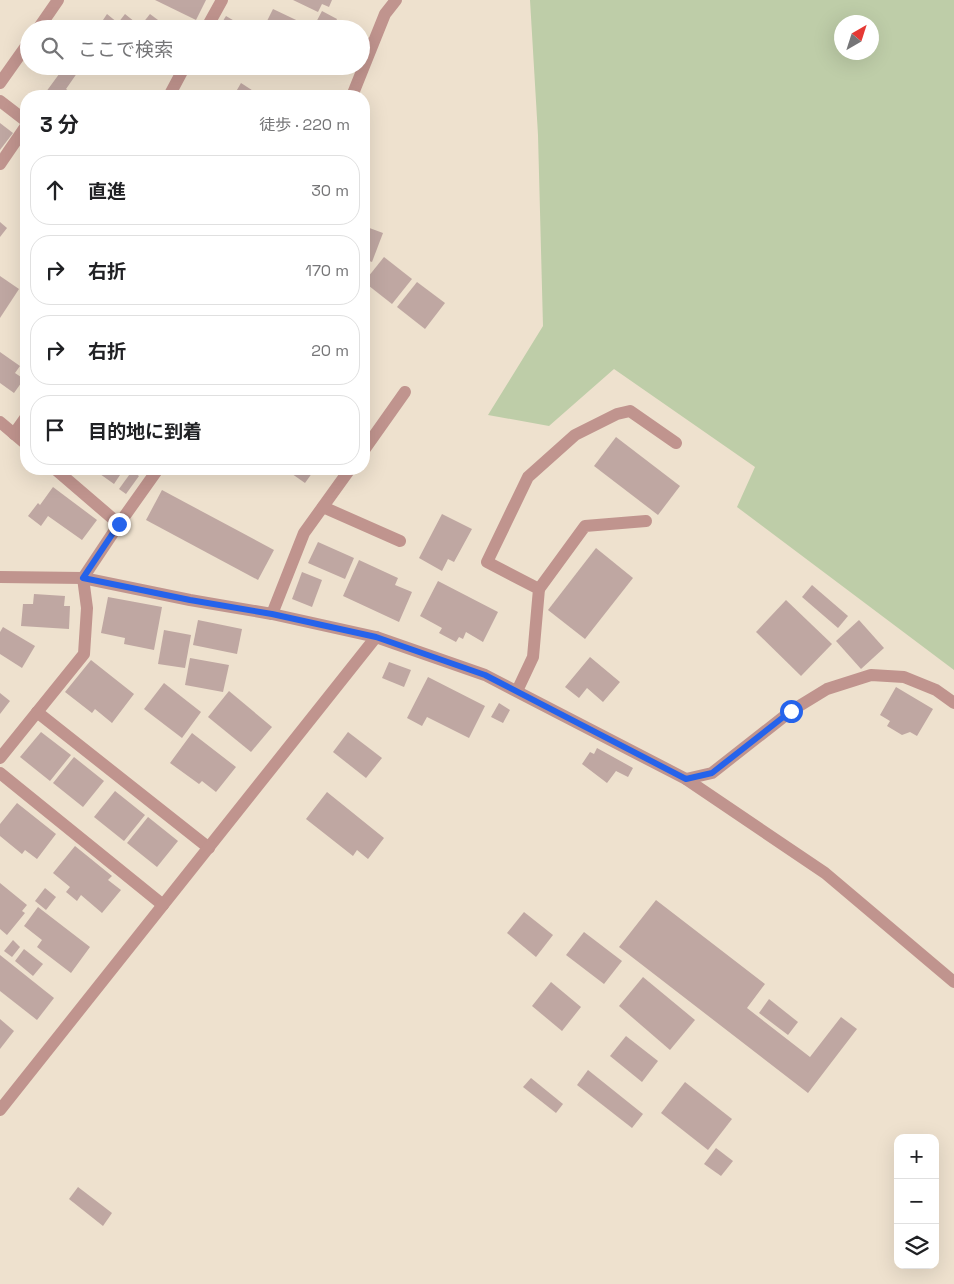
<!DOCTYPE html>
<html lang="ja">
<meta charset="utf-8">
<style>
:root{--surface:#fff;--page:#f6f6f6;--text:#202124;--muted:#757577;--line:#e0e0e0}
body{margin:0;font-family:"Space Grotesk","Noto Sans JP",sans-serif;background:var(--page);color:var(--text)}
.controls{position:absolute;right:15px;bottom:15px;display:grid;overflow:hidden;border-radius:10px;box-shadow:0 5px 20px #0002}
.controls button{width:45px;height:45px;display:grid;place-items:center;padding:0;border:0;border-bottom:1px solid var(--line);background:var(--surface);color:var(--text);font:25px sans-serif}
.compass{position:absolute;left:834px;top:15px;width:45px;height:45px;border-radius:50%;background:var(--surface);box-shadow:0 5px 20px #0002;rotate:39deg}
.stop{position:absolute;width:15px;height:15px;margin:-11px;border:4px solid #2563eb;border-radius:50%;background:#fff}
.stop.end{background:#2563eb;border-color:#fff;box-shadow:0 1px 5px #0008}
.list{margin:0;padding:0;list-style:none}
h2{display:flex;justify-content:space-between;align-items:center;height:65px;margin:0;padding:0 20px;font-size:21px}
h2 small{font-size:16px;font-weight:400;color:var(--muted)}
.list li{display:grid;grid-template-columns:32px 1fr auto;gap:15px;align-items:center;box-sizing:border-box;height:70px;margin:0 10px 10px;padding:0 10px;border:1px solid var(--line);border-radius:20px}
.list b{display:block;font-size:19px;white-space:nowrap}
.list em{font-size:16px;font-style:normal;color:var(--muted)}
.icon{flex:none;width:28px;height:28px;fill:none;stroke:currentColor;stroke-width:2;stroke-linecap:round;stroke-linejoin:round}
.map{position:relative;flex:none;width:954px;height:1284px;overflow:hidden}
.search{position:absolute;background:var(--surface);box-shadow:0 5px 20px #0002;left:20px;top:20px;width:350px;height:55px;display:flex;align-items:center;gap:12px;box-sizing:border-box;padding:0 18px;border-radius:28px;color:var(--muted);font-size:19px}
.panel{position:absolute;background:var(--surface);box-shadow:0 5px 20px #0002;left:20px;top:90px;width:350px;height:385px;border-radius:20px}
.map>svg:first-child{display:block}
.green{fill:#becda8;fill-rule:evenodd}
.building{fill:#bfa7a2}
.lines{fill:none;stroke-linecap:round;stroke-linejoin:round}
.minor{stroke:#c0948e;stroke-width:12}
.route{stroke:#2563eb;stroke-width:6}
</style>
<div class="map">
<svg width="954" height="1284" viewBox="0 0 954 1284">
<rect width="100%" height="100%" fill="#eee1ce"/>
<!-- green -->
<path class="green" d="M530 0H954V670L737 507 755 467 614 369 549 426 488 415 543 326 538 135ZM842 22H872V52H842Z"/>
<!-- building -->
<g class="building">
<path d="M155 0H206L196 20Z"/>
<path d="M293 0H332L329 7 322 4 318 12Z"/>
<path d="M273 9 313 28 322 11 337 19 332 29H263Z"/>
<path d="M107 14 118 23 125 14 140 26 138 29H97Z"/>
<path d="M150 14 170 29H149L142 24Z"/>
<path d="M226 16 248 29H218Z"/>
<path d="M361 34 369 38 361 53Z"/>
<path d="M65 66H82L66 89 75 96H43Z"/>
<path d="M241 83 261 96H222L226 90 234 95Z"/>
<path d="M0 123 13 133 0 150Z"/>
<path d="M0 222 7 228 0 237Z"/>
<path d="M364 226 383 233 372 262 364 259Z"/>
<path d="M384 257 412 279 392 304 364 282Z"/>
<path d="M0 276 19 289 0 318Z"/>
<path d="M417 282 445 303 425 329 397 307Z"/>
<path d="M0 352 20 366 15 373 24 379 14 393 0 383Z"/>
<path d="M616 437 680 486 658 515 594 466Z"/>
<path d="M93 469H124L114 484Z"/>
<path d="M285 469H315L305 483Z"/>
<path d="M132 471 139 476 126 494 119 489Z"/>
<path d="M53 487 97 520 82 540 48 516 41 526 28 516 38 503 40 505Z"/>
<path d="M162 490 274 550 258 580 146 520Z"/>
<path d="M442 514 472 529 454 562 448 559 442 571 419 558Z"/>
<path d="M318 542 354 558 345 579 308 563Z"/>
<path d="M596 548 633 578 585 639 548 610Z"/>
<path d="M359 560 398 578 395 585 412 592 399 622 343 596Z"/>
<path d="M302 572 322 580 312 607 292 599Z"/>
<path d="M438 581 498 612 483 642 466 632 463 639 459 637 456 642 439 633 442 628 420 616Z"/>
<path d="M812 585 848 616 838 628 802 597Z"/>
<path d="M34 594 65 596 64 606H70L69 629 21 626 23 604H33Z"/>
<path d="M108 597 162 607 154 650 124 644 125 638 101 633Z"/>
<path d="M786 600 832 644 801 676 756 632Z"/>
<path d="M198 620 242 629 237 654 193 645Z"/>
<path d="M859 620 884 648 861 669 836 641Z"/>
<path d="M3 627 35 646 22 668 0 654V632Z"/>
<path d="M164 630 191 635 185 668 158 664Z"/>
<path d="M590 657 620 682 603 702 587 688 579 698 565 687Z"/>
<path d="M190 658 229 665 223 692 185 685Z"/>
<path d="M91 660 134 694 112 723 95 709 92 713 65 692Z"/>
<path d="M389 662 411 670 404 687 382 678Z"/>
<path d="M428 677 485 706 469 738 427 717 422 726 407 718Z"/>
<path d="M164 683 201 712 182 738 144 709Z"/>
<path d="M896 687 933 709 917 736 910 732 902 735 887 726 890 721 880 715Z"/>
<path d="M229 691 272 727 251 752 208 717Z"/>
<path d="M0 693 10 701 0 714Z"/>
<path d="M499 703 510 710 503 723 491 717Z"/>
<path d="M41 732 71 755 50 781 20 757Z"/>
<path d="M348 732 382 758 366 778 333 752Z"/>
<path d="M192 733 236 767 216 792 202 781 199 784 170 763Z"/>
<path d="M597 748 633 768 628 777 616 771 607 783 582 764 590 752 594 754Z"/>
<path d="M74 757 104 781 83 807 53 783Z"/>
<path d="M115 791 145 815 124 841 94 817Z"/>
<path d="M327 792 384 838 368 859 357 850 353 856 306 819Z"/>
<path d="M17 803 56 834 37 859 25 850 22 854 0 836V824Z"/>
<path d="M148 817 178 841 157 867 127 843Z"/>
<path d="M75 846 112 876 108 880 121 890 102 913 81 895 77 901 66 892 70 887 53 873Z"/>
<path d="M0 883 27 905 22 911 25 913 7 935 0 929Z"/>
<path d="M45 888 56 897 46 910 35 901Z"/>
<path d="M656 900 765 984 747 1008 810 1057 841 1017 857 1029 808 1093 619 947Z"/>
<path d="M38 907 90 947 71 973 37 947 42 940 24 926Z"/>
<path d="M524 912 553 935 536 957 507 933Z"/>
<path d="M584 932 622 961 604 984 566 955Z"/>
<path d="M13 940 20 947 12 957 4 951Z"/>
<path d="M24 949 43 964 33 976 15 961Z"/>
<path d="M0 955 54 998 37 1020 0 991Z"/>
<path d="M643 977 695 1020 670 1050 619 1006Z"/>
<path d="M551 982 581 1007 562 1031 532 1006Z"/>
<path d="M769 999 798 1022 788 1035 759 1013Z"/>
<path d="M0 1019 14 1031 0 1049Z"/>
<path d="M626 1036 658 1061 642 1082 610 1056Z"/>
<path d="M588 1070 643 1114 632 1128 577 1085Z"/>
<path d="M531 1078 563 1104 556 1113 523 1087Z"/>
<path d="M685 1082 732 1119 708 1150 661 1113Z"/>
<path d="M716 1148 733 1161 721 1176 704 1164Z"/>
<path d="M78 1187 112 1213 103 1226 69 1199Z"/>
</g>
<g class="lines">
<!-- minor -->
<g class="minor">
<path d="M38 29 58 0"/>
<path d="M206 29 222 0"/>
<path d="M0 83 29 42"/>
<path d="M169 96 185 66"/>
<path d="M352 96 385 14 396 0"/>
<path d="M0 101 26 121"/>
<path d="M0 164 26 126"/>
<path d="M0 422 26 444"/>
<path d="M14 434 26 417"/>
<path d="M364 450 405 392"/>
<path d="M55 469 119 524"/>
<path d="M323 507 400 541"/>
<path d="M0 577 83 578 190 600 272 614 376 637 485 675 686 779 825 873 954 982"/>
<path d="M539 589 585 526 646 521"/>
<path d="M272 614 304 533 350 469"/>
<path d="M517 691 533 657 539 589 487 562 528 477 575 435 617 414 630 411 676 443"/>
<path d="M37 712 209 848"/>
<path d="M0 758 84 654 87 608 83 578 119 524 158 469"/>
<path d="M0 773 163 905"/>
<path d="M686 779 712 773 791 711 827 689 871 675 904 677 936 690 954 703"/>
<path d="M0 1110 376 637"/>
</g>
</g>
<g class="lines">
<!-- route -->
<path class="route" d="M119 524 83 578 190 600 272 614 376 637 485 675 686 779 712 773 791 711"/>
</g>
</svg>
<div class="controls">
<button>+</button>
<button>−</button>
<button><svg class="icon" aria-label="layers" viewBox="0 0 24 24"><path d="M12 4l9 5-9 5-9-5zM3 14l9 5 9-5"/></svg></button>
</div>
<svg class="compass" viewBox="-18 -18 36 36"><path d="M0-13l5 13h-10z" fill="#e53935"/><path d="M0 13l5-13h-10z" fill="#757577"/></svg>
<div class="stop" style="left:791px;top:711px"></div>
<div class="stop end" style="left:119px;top:524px"></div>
<div class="search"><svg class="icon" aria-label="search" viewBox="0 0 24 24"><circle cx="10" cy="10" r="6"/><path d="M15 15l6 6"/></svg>ここで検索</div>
<section class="panel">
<h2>3 分<small>徒歩 · 220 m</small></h2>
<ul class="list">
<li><svg class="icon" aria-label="ahead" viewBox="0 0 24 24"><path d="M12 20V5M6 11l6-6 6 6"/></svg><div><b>直進</b></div><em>30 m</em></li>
<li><svg class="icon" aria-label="right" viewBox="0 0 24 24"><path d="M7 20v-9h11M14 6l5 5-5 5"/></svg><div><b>右折</b></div><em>170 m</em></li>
<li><svg class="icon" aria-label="right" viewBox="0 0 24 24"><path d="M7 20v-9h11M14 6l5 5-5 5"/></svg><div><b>右折</b></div><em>20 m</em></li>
<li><svg class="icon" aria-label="arrive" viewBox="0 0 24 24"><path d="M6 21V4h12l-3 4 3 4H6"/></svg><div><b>目的地に到着</b></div></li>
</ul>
</section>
</div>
